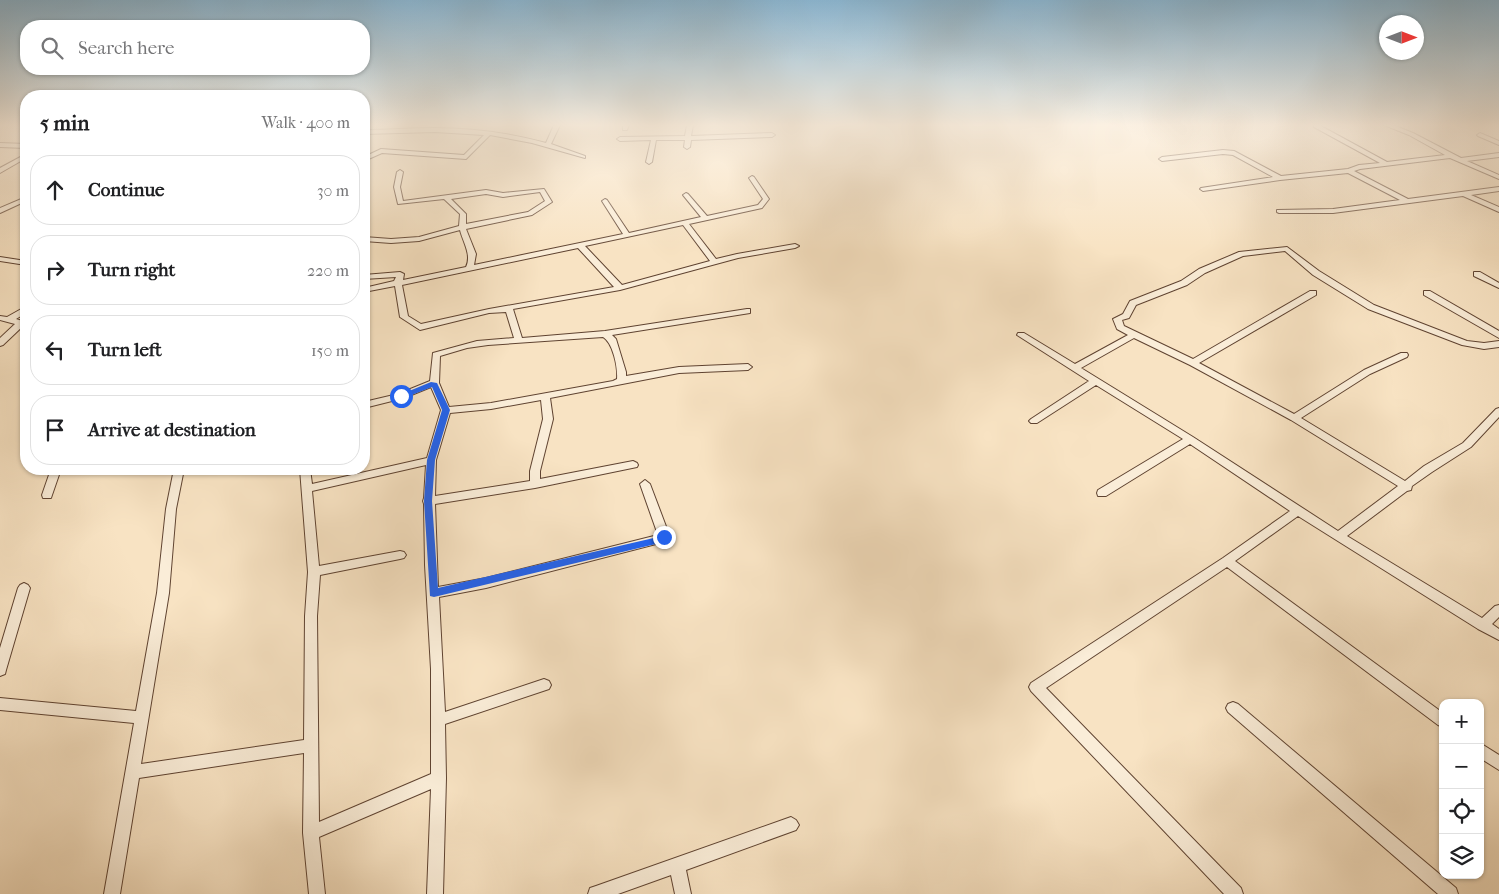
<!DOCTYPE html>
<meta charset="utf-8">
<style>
:root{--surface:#fff;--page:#f6f6f6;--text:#202124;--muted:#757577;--line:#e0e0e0}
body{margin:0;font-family:"IM FELL French Canon",serif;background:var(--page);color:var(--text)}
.controls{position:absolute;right:15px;bottom:15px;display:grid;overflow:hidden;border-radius:10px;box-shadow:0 1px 4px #0004}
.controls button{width:45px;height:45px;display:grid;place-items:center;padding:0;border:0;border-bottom:1px solid var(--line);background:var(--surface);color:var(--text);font:25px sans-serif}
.compass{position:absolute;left:1379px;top:15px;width:45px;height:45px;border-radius:50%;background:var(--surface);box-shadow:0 1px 4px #0004;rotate:90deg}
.stop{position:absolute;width:15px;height:15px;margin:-11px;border:4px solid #2563eb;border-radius:50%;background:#fff}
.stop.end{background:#2563eb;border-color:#fff;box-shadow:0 1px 5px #0008}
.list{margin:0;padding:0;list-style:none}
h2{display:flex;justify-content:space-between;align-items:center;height:65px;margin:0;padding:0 20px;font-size:21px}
h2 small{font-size:16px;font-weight:400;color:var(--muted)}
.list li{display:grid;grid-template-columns:32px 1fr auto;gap:15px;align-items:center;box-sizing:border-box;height:70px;margin:0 10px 10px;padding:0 10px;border:1px solid var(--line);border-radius:20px}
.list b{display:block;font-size:19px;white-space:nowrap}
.list em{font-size:16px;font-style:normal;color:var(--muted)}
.icon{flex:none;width:28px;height:28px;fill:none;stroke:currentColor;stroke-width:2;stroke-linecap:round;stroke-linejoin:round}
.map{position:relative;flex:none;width:1499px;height:894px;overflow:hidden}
.search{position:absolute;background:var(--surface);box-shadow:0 1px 4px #0004;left:20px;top:20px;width:350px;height:55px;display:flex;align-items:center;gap:12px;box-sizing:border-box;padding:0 18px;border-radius:20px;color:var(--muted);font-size:19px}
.panel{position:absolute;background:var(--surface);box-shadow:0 1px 4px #0004;left:20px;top:90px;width:350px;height:385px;border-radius:20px}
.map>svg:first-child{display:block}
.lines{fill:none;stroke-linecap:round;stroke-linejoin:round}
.street-casing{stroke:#5f4331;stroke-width:2}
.street{fill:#faedd8;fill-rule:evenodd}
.route{fill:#2563eb}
</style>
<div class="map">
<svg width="1499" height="894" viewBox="0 0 1499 894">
<rect width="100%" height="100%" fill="#f8e3c3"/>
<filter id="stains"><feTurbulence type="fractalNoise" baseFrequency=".004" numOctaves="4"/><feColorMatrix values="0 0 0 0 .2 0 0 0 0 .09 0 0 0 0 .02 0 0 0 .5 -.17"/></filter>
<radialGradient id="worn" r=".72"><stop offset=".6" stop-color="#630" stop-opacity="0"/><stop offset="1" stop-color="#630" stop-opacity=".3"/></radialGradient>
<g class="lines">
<defs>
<g id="street">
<path d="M554 125H560L551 144 585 156V158L532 143 490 135 466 159 382 153 364 161V157L381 149 464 155 484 135 435 132 364 134V130C387 130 411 128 434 128 472 128 509 133 546 143Z"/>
<path d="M623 125H629L627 130H623Z"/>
<path d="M687 125H693L691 136 772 133 775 135 772 137 691 140 690 147 687 149 684 147 685 140H656L652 162 649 164 646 162 651 140 620 141 617 139 620 137 685 136Z"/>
<path d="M1314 125H1319L1387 162 1445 155 1409 135 1384 125H1393L1413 133 1461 158 1499 153V157L1467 161 1499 175V179L1450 158 1360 169 1354 171 1408 199 1499 187V191L1471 195 1499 207V212L1463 196 1333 213H1279L1277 212V210L1333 209 1400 200 1348 173 1280 180 1203 191 1200 189 1201 188 1273 177 1233 155 1223 154 1162 161 1159 159 1162 157 1223 150 1234 151 1281 176 1348 169 1359 165 1380 163 1314 127Z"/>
<path d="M1480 133 1499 141V145L1478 136 1477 135Z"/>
<path d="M0 143 26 144V148L0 147Z"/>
<path d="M26 154V158L0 173V168Z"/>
<path d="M400 170 403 172 400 187 403 201 486 190 503 193 544 189 552 202 532 215 466 229 476 254 474 265 623 234 602 201 605 199 607 200 629 233 701 217 683 195 686 193 688 194 707 216 758 205 763 199 749 178 752 176 754 177 769 199 762 208 689 224 716 259 737 254 795 244 799 246 795 248 738 258 620 290 513 309 522 338 605 331 747 309H750V313L612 335 616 339 626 372V376L679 367 748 364 752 367 748 370 679 373 550 398 553 419 540 471V479L633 461 637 463 638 465 637 467 535 488 435 504 438 587 486 578 658 535 640 484 645 480 650 484 670 537 668 540 660 543 486 588 439 597 445 712 544 679 549 681 551 685 549 689 445 724 446 778 443 894H427L431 789 319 837 325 894H309L303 833 304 753 139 778 120 894H104L134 723 0 710V698L136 711 157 593 166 509 174 469H184L176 509 169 593 141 764 304 740 305 616 308 572 300 469H310L312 484 427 458 441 410 431 387 404 398 364 408V402L398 394 430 381 433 353 477 341 514 338 506 312 489 313 420 330 400 317 395 286 364 292V288L394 281 396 277 364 279V275L400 272 404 274 403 280 466 267C472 255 463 242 460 230L419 241 391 243 364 241V237L391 239 419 237 459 226 460 214 444 199 398 204 394 187 397 172ZM540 192 545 201 528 212 466 224V214L451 199 486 194 503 197ZM683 225 710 261 622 285 585 246ZM578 248 614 287 489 309 421 324 408 316 402 285ZM603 337C613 343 618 367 617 379L613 381 491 403 449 407 439 383 440 356 467 348 488 345ZM541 400 543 419 530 471V481L435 496 436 460 450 413 491 409ZM426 465 424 498 423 501 424 504 425 565 431 669V774L319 822 317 616 320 575 400 559 404 558 406 555 404 552 400 551 319 566 312 491Z"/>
<path d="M26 197V201L0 213V208Z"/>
<path d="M1287 247 1319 271 1374 305 1467 341 1484 343 1499 341V347L1484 349 1462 345 1368 309 1313 275 1285 251 1243 256 1205 273 1187 285 1136 305 1129 318 1122 320 1124 326 1193 359 1310 291H1316V295L1199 363 1294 414 1364 370 1401 353H1407L1408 355 1407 357 1370 374 1301 418 1405 481 1424 466 1463 443 1496 409 1499 408V417L1471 447 1432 472 1412 486 1411 490 1407 491 1347 536 1482 618 1495 606 1499 605V617L1492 624 1499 629V640L1478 629 1298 516 1235 561 1443 713V727L1438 725 1227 567 1046 688 1241 888 1243 894H1224L1031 691 1029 687 1031 683 1223 558 1290 511 1190 444 1106 496H1098L1097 493 1098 490 1183 439 1096 385 1037 423H1031L1029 421 1031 419 1089 381 1017 335 1018 333H1024L1075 364 1128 335 1117 329 1113 319 1123 314 1130 301 1181 281 1199 269 1239 252ZM1134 338 1190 365 1291 420 1398 486 1338 531 1193 437 1081 368Z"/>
<path d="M0 257 26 261V265L0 261Z"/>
<path d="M1474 272H1480L1499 283V288L1474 276Z"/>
<path d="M1424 291H1430L1499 331V338L1424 295Z"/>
<path d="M23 308H26V313L16 319 26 322V326H23L3 345 0 346V338L15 324 0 320V316L7 317Z"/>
<path d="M51 469H61L52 495 51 498H43L42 495Z"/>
<path d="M24 583 28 585 30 588 6 670 5 674 0 676V648L18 588 20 585Z"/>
<path d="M1233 702 1238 704 1456 888 1458 894H1438L1228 712 1226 708 1228 704Z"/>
<path d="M1480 743 1499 755V770L1480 758Z"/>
<path d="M791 817 796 820 799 825 796 830 686 870 691 894H675L671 875 618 894H588L590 888 596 886Z"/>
</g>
</defs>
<!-- street casing -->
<use href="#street" class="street-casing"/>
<!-- street -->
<use href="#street" class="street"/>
</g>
<!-- sky -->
<linearGradient id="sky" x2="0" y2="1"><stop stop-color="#8bb8d5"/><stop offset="0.5" stop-color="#fcf2e4"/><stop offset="1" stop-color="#fcf2e4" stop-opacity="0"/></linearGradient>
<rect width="1499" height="250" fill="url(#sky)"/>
<!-- route -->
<path class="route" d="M431 382 437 383 450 410 435 460 432 501 438 588 658 537 664 533 669 537 660 543 434 597 430 596 424 501 427 460 442 410 432 387 404 398 397 396Z"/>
<rect width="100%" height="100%" filter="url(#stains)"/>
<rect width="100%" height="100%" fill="url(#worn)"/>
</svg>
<div class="controls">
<button>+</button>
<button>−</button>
<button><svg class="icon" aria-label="locate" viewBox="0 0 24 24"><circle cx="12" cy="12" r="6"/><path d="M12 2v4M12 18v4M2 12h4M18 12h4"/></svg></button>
<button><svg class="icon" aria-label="layers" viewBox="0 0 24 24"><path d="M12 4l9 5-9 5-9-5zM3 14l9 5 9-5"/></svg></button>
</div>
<svg class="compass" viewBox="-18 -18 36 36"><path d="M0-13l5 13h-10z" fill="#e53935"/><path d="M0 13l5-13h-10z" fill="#757577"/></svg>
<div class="stop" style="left:401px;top:396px"></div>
<div class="stop end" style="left:664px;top:537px"></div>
<div class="search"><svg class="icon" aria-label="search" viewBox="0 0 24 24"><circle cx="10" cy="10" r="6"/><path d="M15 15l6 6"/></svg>Search here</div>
<section class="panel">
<h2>5 min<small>Walk · 400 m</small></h2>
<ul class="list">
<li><svg class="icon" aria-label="ahead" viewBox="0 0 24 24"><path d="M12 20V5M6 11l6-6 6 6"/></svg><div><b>Continue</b></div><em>30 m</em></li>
<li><svg class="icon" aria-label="right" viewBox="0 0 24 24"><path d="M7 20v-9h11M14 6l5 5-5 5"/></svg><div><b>Turn right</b></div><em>220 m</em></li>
<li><svg class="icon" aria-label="left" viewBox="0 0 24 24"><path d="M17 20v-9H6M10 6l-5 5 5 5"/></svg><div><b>Turn left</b></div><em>150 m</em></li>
<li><svg class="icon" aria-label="arrive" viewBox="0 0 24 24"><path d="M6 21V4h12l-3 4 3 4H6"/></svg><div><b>Arrive at destination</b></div></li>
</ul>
</section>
</div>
